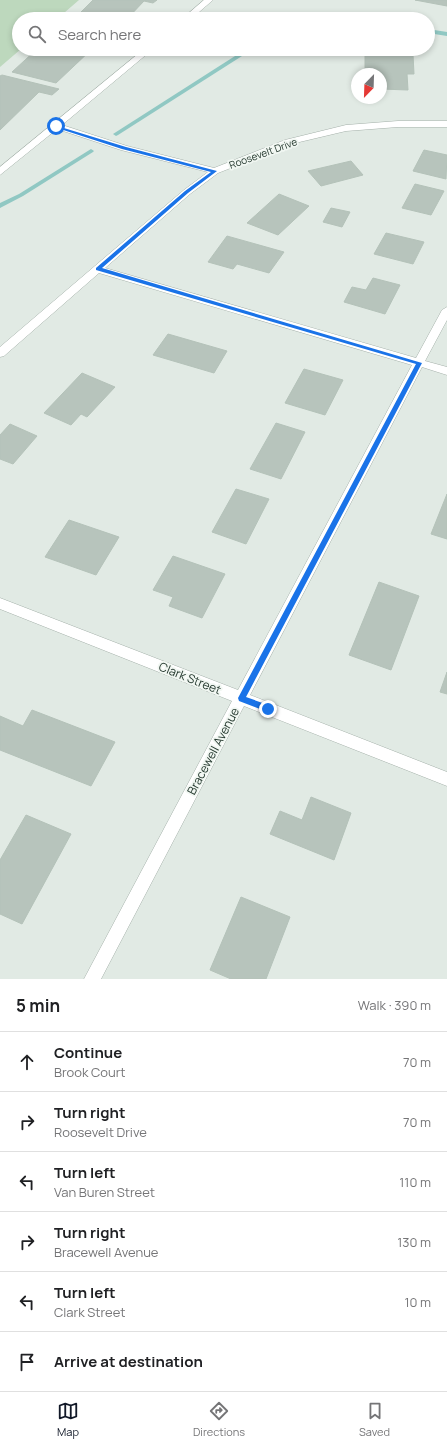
<!DOCTYPE html>
<meta charset="utf-8">
<style>
:root{--surface:#fff;--page:#f2f2f2;--text:#202124;--muted:#757577;--line:#e0e0e0;--accent:#111827}
body{margin:0;font-family:Manrope,sans-serif;background:var(--page);color:var(--text)}
.compass{position:absolute;left:351px;top:68px;width:36px;height:36px;border-radius:50%;background:var(--surface);box-shadow:0 2px 6px #0003;rotate:203deg}
.stop{position:absolute;width:12px;height:12px;margin:-9px;border:3px solid #1a73e8;border-radius:50%;background:#fff}
.stop.end{background:#1a73e8;border-color:#fff;box-shadow:0 1px 4px #0008}
.list{margin:0;padding:0;list-style:none}
h2{display:flex;justify-content:space-between;align-items:center;height:52px;margin:0;padding:0 16px;font-size:17px}
h2 small{font-size:13px;font-weight:400;color:var(--muted)}
.list li{display:grid;grid-template-columns:26px 1fr auto;gap:12px;align-items:center;box-sizing:border-box;height:60px;padding:0 16px;border-top:1px solid var(--line)}
.list b{display:block;font-size:15px;white-space:nowrap}
.list p{margin:0;font-size:13px;white-space:nowrap;color:var(--muted)}
.list em{font-size:13px;font-style:normal;color:var(--muted)}
.icon{flex:none;width:22px;height:22px;fill:none;stroke:currentColor;stroke-width:2;stroke-linecap:round;stroke-linejoin:round}
.map{position:relative;flex:none;width:447px;height:979px;overflow:hidden}
.search{position:absolute;background:var(--surface);box-shadow:0 2px 6px #0003;left:12px;right:12px;top:12px;height:44px;display:flex;align-items:center;gap:10px;box-sizing:border-box;padding:0 14px;border-radius:22px;color:var(--muted);font-size:15px}
.sheet{height:412px;background:var(--surface)}
nav{display:flex;justify-content:space-around;align-items:center;box-sizing:border-box;height:56px;border-top:1px solid var(--line);background:var(--surface);font-size:11px;color:var(--muted)}
nav a{display:grid;justify-items:center;gap:2px}
nav .on{color:var(--accent)}
.map>svg:first-child{display:block}
.green{fill:#bdd8bd}
.lines{fill:none;stroke-linecap:round;stroke-linejoin:round}
.stream{fill:#90c8c3;fill-rule:evenodd}
.building{fill:#b7c4bc;stroke:#b4c2b9}
.minor-casing{stroke:#a5b1aa;stroke-width:1}
.minor{fill:#fff;fill-rule:evenodd}
.route{fill:#1a73e8}
.labels{text-anchor:middle;dominant-baseline:central;stroke-width:3.5;stroke-linejoin:round;paint-order:stroke}
.far-street-label{font-size:10px;fill:#24382e;stroke:#f1f7f2}
.street-label{font-size:12px;fill:#24382e;stroke:#f1f7f2}
</style>
<div class="map">
<svg width="447" height="979" viewBox="0 0 447 979">
<rect width="100%" height="100%" fill="#e1eae4"/>
<!-- green -->
<path class="green" d="M0 0H79L57 19H19V49H21L0 67Z"/>
<g class="lines">
<!-- stream -->
<g class="stream">
<path d="M321 13 351 17 354 19C343 19 332 17 322 17 313 17 305 19 296 19Z"/>
<path d="M428 29 447 32V36L428 33Z"/>
<path d="M246 49H253L118 135 116 136 113 134Z"/>
<path d="M91 149 94 151 93 152 23 196 0 208V203L19 194Z"/>
</g>
</g>
<!-- building -->
<g class="building">
<path d="M93 0H157L153 3 144 1 127 19H74Z"/>
<path d="M415 0H447V6Z"/>
<path d="M37 49H92L56 83 12 72Z"/>
<path d="M365 49H398V55H413L414 74H407L408 90 381 89V74H365Z"/>
<path d="M2 75 59 89 52 95 39 92 0 130V76Z"/>
<path d="M424 150 447 155 446 179 413 171Z"/>
<path d="M351 161 363 175 321 186 308 171Z"/>
<path d="M415 184 444 191 431 215 402 208Z"/>
<path d="M279 194 309 206 278 235 247 223Z"/>
<path d="M331 208 350 212 342 227 323 222Z"/>
<path d="M386 233 424 242 413 264 374 254Z"/>
<path d="M227 236 284 252 269 273 237 264 233 269 208 262Z"/>
<path d="M373 278 400 285 385 314 344 302 352 287 366 290Z"/>
<path d="M168 334 227 351 214 373 153 355Z"/>
<path d="M304 369 343 380 325 415 285 403Z"/>
<path d="M82 373 115 387 87 417 81 414 71 425 44 413Z"/>
<path d="M276 423 305 432 281 479 250 469Z"/>
<path d="M10 424 37 436 13 464 0 459V435Z"/>
<path d="M236 489 269 499 246 544 212 532Z"/>
<path d="M447 494V539L431 534Z"/>
<path d="M69 520 119 537 96 575 45 557Z"/>
<path d="M173 556 225 574 202 618 169 606 173 597 153 590Z"/>
<path d="M379 582 419 596 391 670 349 655Z"/>
<path d="M447 672V694L440 692Z"/>
<path d="M32 710 115 742 91 786 0 750V716L23 726Z"/>
<path d="M311 797 351 813 334 860 270 834 280 811 302 820Z"/>
<path d="M26 815 71 834 22 924 0 914V860Z"/>
<path d="M241 897 290 917 266 979H231L210 970Z"/>
</g>
<g class="lines">
<defs>
<g id="minor">
<path d="M204 0H213L191 19H182Z"/>
<path d="M144 49H153L62 125 127 146 214 168 285 140 346 125 398 121H447V127H398L346 131 291 144 218 173 190 194 105 268 416 358 442 310 447 307V320L425 361 447 367V375L422 367 250 695 447 772V786L244 706 101 979H84L232 701 0 609V598L238 690 412 365 99 273 4 356 0 357V347L184 190 208 172 121 150 57 129 0 175V167Z"/>
</g>
</defs>
<!-- minor casing -->
<use href="#minor" class="minor-casing"/>
<!-- minor -->
<use href="#minor" class="minor"/>
</g>
<!-- route -->
<path class="route" d="M54 125 126 147 217 171 188 193 102 268 422 363 246 697 271 706V711L268 712 239 701 238 698 416 364 96 270V268L185 191 211 172 122 149 54 127Z"/>
<g class="labels">
<!-- far-street labels -->
<g class="far-street-label">
<text transform="translate(263 153) rotate(-20)">Roosevelt Drive</text>
</g>
<!-- street labels -->
<g class="street-label">
<text transform="translate(190 678) rotate(22)">Clark Street</text>
<text transform="translate(213 751) rotate(-62)">Bracewell Avenue</text>
</g>
</g>
</svg>
<svg class="compass" viewBox="-18 -18 36 36"><path d="M0-13l5 13h-10z" fill="#e53935"/><path d="M0 13l5-13h-10z" fill="#757577"/></svg>
<div class="stop" style="left:56px;top:126px"></div>
<div class="stop end" style="left:268px;top:709px"></div>
<div class="search"><svg class="icon" aria-label="search" viewBox="0 0 24 24"><circle cx="10" cy="10" r="6"/><path d="M15 15l6 6"/></svg>Search here</div>
</div>
<section class="sheet">
<h2>5 min<small>Walk · 390 m</small></h2>
<ul class="list">
<li><svg class="icon" aria-label="ahead" viewBox="0 0 24 24"><path d="M12 20V5M6 11l6-6 6 6"/></svg><div><b>Continue</b><p>Brook Court</p></div><em>70 m</em></li>
<li><svg class="icon" aria-label="right" viewBox="0 0 24 24"><path d="M7 20v-9h11M14 6l5 5-5 5"/></svg><div><b>Turn right</b><p>Roosevelt Drive</p></div><em>70 m</em></li>
<li><svg class="icon" aria-label="left" viewBox="0 0 24 24"><path d="M17 20v-9H6M10 6l-5 5 5 5"/></svg><div><b>Turn left</b><p>Van Buren Street</p></div><em>110 m</em></li>
<li><svg class="icon" aria-label="right" viewBox="0 0 24 24"><path d="M7 20v-9h11M14 6l5 5-5 5"/></svg><div><b>Turn right</b><p>Bracewell Avenue</p></div><em>130 m</em></li>
<li><svg class="icon" aria-label="left" viewBox="0 0 24 24"><path d="M17 20v-9H6M10 6l-5 5 5 5"/></svg><div><b>Turn left</b><p>Clark Street</p></div><em>10 m</em></li>
<li><svg class="icon" aria-label="arrive" viewBox="0 0 24 24"><path d="M6 21V4h12l-3 4 3 4H6"/></svg><div><b>Arrive at destination</b></div></li>
</ul>
</section>
<nav>
<a class="on"><svg class="icon" aria-label="map" viewBox="0 0 24 24"><path d="M3 6l6-2 6 2 6-2v14l-6 2-6-2-6 2zM9 4v14M15 6v14"/></svg>Map</a>
<a><svg class="icon" aria-label="directions" viewBox="0 0 24 24"><path d="M12 3l9 9-9 9-9-9zM9 14v-3h6M13 9l2 2-2 2"/></svg>Directions</a>
<a><svg class="icon" aria-label="saved" viewBox="0 0 24 24"><path d="M7 4h10v16l-5-4-5 4z"/></svg>Saved</a>
</nav>
